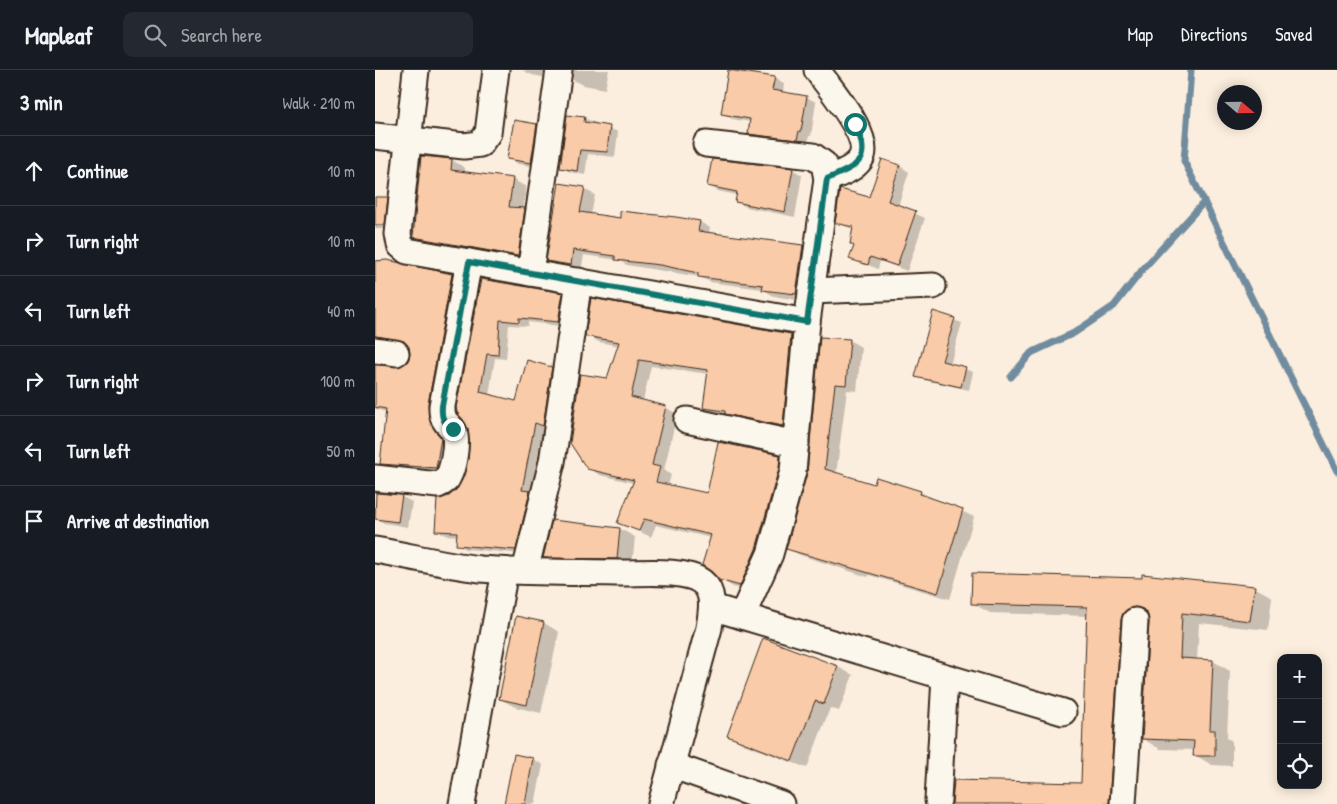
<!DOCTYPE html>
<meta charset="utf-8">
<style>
:root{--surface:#171b24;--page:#242831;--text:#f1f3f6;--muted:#9ea1a6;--line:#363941}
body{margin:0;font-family:"Patrick Hand",sans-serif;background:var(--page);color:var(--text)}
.controls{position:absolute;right:15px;bottom:15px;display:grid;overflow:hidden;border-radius:10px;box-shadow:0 2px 12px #0003}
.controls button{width:45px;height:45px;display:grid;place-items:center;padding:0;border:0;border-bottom:1px solid var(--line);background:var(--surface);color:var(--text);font:25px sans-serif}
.compass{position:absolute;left:842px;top:15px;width:45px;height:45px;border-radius:50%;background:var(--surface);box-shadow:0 2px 12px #0003;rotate:110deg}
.stop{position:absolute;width:15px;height:15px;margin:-11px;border:4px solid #0f766e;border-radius:50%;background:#fff}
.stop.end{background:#0f766e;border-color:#fff;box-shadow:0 1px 5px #0008}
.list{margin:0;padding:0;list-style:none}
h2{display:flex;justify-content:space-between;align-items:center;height:65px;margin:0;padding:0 20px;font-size:21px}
h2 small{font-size:16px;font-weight:400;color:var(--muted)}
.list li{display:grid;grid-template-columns:32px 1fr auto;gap:15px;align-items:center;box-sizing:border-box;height:70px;padding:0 20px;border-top:1px solid var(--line)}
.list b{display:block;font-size:19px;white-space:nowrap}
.list em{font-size:16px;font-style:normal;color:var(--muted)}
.icon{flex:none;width:28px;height:28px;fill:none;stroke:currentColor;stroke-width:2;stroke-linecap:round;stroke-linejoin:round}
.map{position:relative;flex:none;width:962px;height:734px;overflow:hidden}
header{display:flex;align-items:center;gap:30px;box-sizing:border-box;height:70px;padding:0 25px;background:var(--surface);border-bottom:1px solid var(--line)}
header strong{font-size:24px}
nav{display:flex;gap:28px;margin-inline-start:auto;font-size:18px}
.search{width:350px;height:45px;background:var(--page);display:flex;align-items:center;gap:12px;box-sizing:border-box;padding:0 18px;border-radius:10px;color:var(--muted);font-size:19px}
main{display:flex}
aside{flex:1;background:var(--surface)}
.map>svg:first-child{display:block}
.shadow{fill:#0003;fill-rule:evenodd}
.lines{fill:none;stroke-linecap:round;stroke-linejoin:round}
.stream{stroke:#718c9f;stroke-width:7}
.building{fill:#f9cba8;stroke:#3b2a1e}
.minor-casing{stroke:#3b2a1e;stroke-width:29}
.minor{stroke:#fbf7ec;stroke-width:25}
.route{stroke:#0f766e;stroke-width:6}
</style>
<header>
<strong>Mapleaf</strong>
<div class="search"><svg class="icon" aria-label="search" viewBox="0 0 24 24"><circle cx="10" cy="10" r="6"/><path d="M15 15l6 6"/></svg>Search here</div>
<nav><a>Map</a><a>Directions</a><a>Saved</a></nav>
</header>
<main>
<aside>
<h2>3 min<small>Walk · 210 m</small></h2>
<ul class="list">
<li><svg class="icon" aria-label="ahead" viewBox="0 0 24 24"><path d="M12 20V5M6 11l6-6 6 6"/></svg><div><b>Continue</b></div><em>10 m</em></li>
<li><svg class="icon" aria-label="right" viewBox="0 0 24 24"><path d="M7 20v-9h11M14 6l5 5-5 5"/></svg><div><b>Turn right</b></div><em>10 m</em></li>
<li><svg class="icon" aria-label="left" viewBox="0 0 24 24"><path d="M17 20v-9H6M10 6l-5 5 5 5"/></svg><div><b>Turn left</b></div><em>40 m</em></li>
<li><svg class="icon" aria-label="right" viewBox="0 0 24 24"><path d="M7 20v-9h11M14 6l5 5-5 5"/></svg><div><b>Turn right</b></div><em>100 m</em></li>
<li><svg class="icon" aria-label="left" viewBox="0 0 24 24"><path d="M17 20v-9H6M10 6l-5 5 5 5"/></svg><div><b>Turn left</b></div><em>50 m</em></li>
<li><svg class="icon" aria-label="arrive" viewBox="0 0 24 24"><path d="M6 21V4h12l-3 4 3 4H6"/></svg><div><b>Arrive at destination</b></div></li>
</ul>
</aside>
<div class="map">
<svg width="962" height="734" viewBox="0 0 962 734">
<rect width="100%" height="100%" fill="#fbeede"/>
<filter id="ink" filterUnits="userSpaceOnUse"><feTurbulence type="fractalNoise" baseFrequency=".02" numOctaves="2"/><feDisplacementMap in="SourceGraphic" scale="10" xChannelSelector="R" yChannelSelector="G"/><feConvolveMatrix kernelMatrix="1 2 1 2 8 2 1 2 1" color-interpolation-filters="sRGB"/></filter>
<g filter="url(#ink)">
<!-- shadow -->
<g class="shadow">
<path d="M147 0H181L178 9 157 5Z"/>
<path d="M198 0H234L230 19 208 15 198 10Z"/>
<path d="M399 8 409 14 408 23 431 27 441 32 436 66H434L432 75 384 69 374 64 376 52 357 49 347 43Z"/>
<path d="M209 48 243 62 240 87 213 84 210 105 195 102 186 97Z"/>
<path d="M161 56 171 61 166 98 143 94 133 88Z"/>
<path d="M77 90 90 98V103L137 109 151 117 148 139 163 147 156 193 53 175 40 167ZM52 169 149 186V188L52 171Z"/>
<path d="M525 96 534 102 523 136 550 148 532 201 505 191 503 199 476 188 480 176 479 160 462 152 495 129Z"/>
<path d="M417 99 427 105 420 147 371 137 361 131 362 125 343 121 333 115Z"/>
<path d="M209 119 220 125 216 145 246 149 325 152 335 158 334 163 428 176 439 182 422 230 399 226 387 219 335 212 325 207 252 195 243 190 209 185 206 201 183 197 173 190Z"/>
<path d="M0 129H12L21 134 18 159H0Z"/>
<path d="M0 190 21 192 29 196 77 205 86 210 71 401 42 402 16 398 7 393 12 342 0 339V296L27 297 36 286 35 277 31 273 12 270 0 274Z"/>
<path d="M106 210 187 224 196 230 192 257 153 252V256L134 255 131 289 120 288 114 325 142 333 176 298 185 303 177 360 168 357 156 423 149 484 91 479 82 474 83 466 70 465 61 460 74 427 84 418 95 389Z"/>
<path d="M217 230 416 265 428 272 419 362 341 344 329 337 334 304 276 296 268 331 290 337 302 344 289 400 296 405 293 416 333 425 405 386 417 393 377 522 358 517 345 509 336 468 281 455 276 467 244 452 259 413 225 405 213 398 233 310 244 276 224 272 212 265Z"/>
<path d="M558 243 587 253 575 294 598 302 594 320 549 310 541 306Z"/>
<path d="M446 269 474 270 486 277 482 321 472 320 461 404 500 415 545 422 599 447 575 529 494 505 493 507 425 485 413 479 434 403Z"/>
<path d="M2 424 27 427 37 432 33 457 9 453 0 448Z"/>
<path d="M245 459 260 467 257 496 184 495 170 487Z"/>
<path d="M879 517 897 527 893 560 824 553 822 590 838 591 855 601 852 668 857 671V696L837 695 820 685V680L785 679 768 669 775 547H772L766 553 751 734H578L707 715 712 546 615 543 597 533Z"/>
<path d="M142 548 169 553 184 562 166 643 140 637 125 629Z"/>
<path d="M389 570 463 597 478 605 464 641 455 638 432 698 368 674 353 665Z"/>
<path d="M140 686 158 689 168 695 160 734H131Z"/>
</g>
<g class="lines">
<!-- stream -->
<g class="stream">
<path d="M816 0 809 91 962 401"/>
<path d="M636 307 656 283 699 263 739 236 768 199 829 132"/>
</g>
</g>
<!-- building -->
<g class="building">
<path d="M353 0 400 7 397 20 432 26 426 61H424L422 70 373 64 375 49 346 44Z"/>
<path d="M192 45 210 47 209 52 235 56 232 82 205 80 202 101 185 98Z"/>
<path d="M139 50 162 54 156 93 132 89Z"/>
<path d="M46 86 77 89 76 100 138 108 134 137 150 138 143 186 38 167Z"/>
<path d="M337 89 418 98 410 142 360 132 362 122 332 116Z"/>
<path d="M507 89 525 95 513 131 541 141 522 196 495 187 493 195 474 189 479 176 475 174 478 157 460 153 465 119 494 127Z"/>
<path d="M184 113 210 117 205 142 245 148V141L301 147 325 151 323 161 428 175 421 224 387 220 388 215 323 207V203L285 195 240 190V186L198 180 196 195 171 191Z"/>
<path d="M0 127H13L10 155H0Z"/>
<path d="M12 190 77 204 53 334 55 351 66 368 61 398 5 394 11 339 0 337V295L26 296 33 291 35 285 34 277 29 271 0 266V191Z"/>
<path d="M106 209 188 223 183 252 144 248V252L125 250 123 285 112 284 105 322 141 331 152 290 177 297 168 356 160 353 147 420 155 421 141 480 81 475 82 462 60 461 62 429 74 426 83 418 93 389V359L82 342 81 337Z"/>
<path d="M216 228 416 264 408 356 350 344V341L328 338 333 300 264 290 256 327 291 336 277 395 285 397 281 412 332 423 343 372 405 385 404 398 381 479 365 516 344 510 337 502 327 495 336 465 269 449 264 461 242 453 259 410 212 399 195 373 205 304 232 308 244 272 210 266Z"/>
<path d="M558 241 580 248 567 291 591 297 586 317 540 307Z"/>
<path d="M445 267 475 269 471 315 460 314 450 399 499 414 501 407 546 421 545 424 588 439 563 523 411 479 432 403Z"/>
<path d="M1 423 27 425 23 452 0 449Z"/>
<path d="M177 450 245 458 242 489 168 488Z"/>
<path d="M597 503 767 508V504L880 516 875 551 807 543 805 588 838 590 835 660H840V686H818L819 671 767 669 774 552 773 545 768 539 760 537 748 543 746 550 734 734H577L579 710 706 713 712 537 596 534Z"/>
<path d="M141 546 169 552 152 635 124 629Z"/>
<path d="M388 568 463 596 449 634 440 631 417 691 352 666Z"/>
<path d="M139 684 158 688 150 734H129Z"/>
</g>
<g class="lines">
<defs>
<g id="minor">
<path d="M41 0 23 164 25 175 32 181 432 252"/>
<path d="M442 0C454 18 500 69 485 90 477 101 463 104 452 109"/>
<path d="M0 66 89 76 105 74 113 63 121 0"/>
<path d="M331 74 438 86 449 94 452 109 432 252 418 401 395 484 367 546 337 537"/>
<path d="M155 203 184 0"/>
<path d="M436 221 558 216"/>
<path d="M0 280 21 283"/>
<path d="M312 350 421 374"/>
<path d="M0 408 63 415C68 413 72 411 74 405 78 397 82 376 80 366 79 353 66 357 67 336L94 192"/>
<path d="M0 480C35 486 70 495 105 499 153 503 201 502 249 503 269 503 311 499 327 512 341 523 336 543 334 558L286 734"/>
<path d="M150 501 177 392 204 211"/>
<path d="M367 546 688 642"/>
<path d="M296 695 406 734"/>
<path d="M563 730 570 607"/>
<path d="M87 734 130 501"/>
<path d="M748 734 760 551"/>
</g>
</defs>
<!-- minor casing -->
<use href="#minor" class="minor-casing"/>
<!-- minor -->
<use href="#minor" class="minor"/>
</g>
</g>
<g class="lines" filter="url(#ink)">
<!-- route -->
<path class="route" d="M78 359C68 352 66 348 67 336L94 192 432 252 452 109C484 95 497 91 480 54"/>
</g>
</svg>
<div class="controls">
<button>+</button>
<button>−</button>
<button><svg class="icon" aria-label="locate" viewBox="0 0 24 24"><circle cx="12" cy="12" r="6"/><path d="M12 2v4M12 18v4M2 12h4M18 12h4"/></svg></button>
</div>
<svg class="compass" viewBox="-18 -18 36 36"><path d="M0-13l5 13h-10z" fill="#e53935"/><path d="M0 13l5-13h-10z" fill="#9ea1a6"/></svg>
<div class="stop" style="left:480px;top:54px"></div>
<div class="stop end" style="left:78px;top:359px"></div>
</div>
</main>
